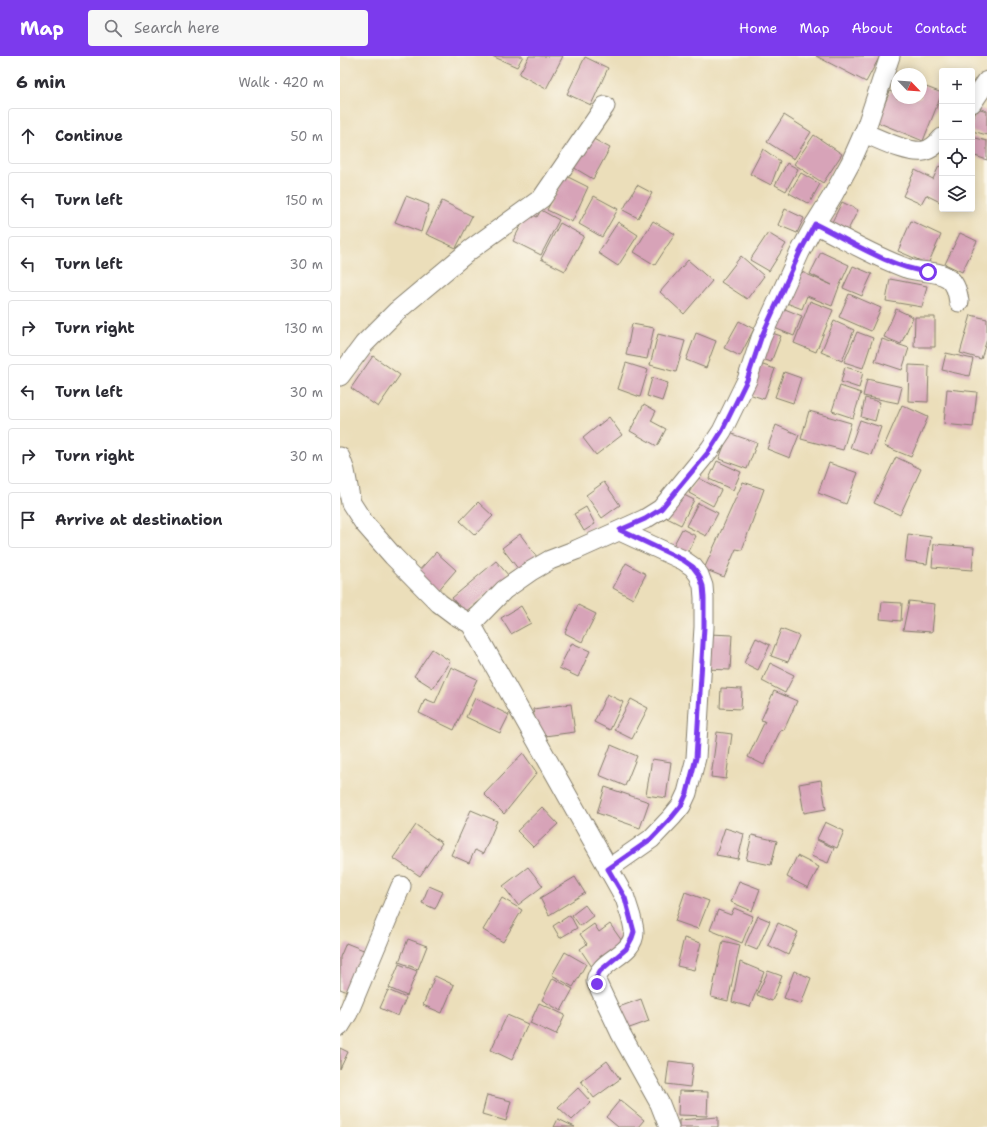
<!DOCTYPE html>
<meta charset="utf-8">
<style>
:root{--surface:#fff;--page:#f7f7f7;--text:#2b2b33;--muted:#7c7c81;--line:#e1e1e2;--accent:#7c3aed}
body{margin:0;font-family:"Shantell Sans",sans-serif;background:var(--page);color:var(--text)}
.controls{position:absolute;right:12px;top:12px;display:grid;overflow:hidden;border-radius:4px;box-shadow:0 2px 10px #0003}
.controls button{width:36px;height:36px;display:grid;place-items:center;padding:0;border:0;border-bottom:1px solid var(--line);background:var(--surface);color:var(--text);font:20px sans-serif}
.compass{position:absolute;left:551px;top:12px;width:36px;height:36px;border-radius:50%;background:var(--surface);box-shadow:0 2px 10px #0003;rotate:115deg}
.stop{position:absolute;width:12px;height:12px;margin:-9px;border:3px solid #7c3aed;border-radius:50%;background:#fff}
.stop.end{background:#7c3aed;border-color:#fff;box-shadow:0 1px 4px #0008}
.list{margin:0;padding:0;list-style:none}
h2{display:flex;justify-content:space-between;align-items:center;height:52px;margin:0;padding:0 16px;font-size:17px}
h2 small{font-size:13px;font-weight:400;color:var(--muted)}
.list li{display:grid;grid-template-columns:26px 1fr auto;gap:12px;align-items:center;box-sizing:border-box;height:56px;margin:0 8px 8px;padding:0 8px;border:1px solid var(--line);border-radius:4px}
.list b{display:block;font-size:15px;white-space:nowrap}
.list em{font-size:13px;font-style:normal;color:var(--muted)}
.icon{flex:none;width:22px;height:22px;fill:none;stroke:currentColor;stroke-width:2;stroke-linecap:round;stroke-linejoin:round}
.map{position:relative;flex:none;width:647px;height:1071px;overflow:hidden}
header{display:flex;align-items:center;gap:24px;box-sizing:border-box;height:56px;padding:0 20px;background:var(--accent);color:#fff}
header strong{font-size:19px}
nav{display:flex;gap:22px;margin-inline-start:auto;font-size:14px}
.search{width:280px;height:36px;background:var(--page);display:flex;align-items:center;gap:10px;box-sizing:border-box;padding:0 14px;border-radius:4px;color:var(--muted);font-size:15px}
main{display:flex}
aside{flex:1;background:var(--surface)}
.map>svg:first-child{display:block}
.building{fill:#d7a3b8}
.lines{fill:none;stroke-linecap:round;stroke-linejoin:round}
.street-casing{stroke:#847d6b;stroke-width:21}
.street{stroke:#fff;stroke-width:19}
.route{stroke:#7c3aed;stroke-width:5}
</style>
<header>
<strong>Map</strong>
<div class="search"><svg class="icon" aria-label="search" viewBox="0 0 24 24"><circle cx="10" cy="10" r="6"/><path d="M15 15l6 6"/></svg>Search here</div>
<nav><a>Home</a><a>Map</a><a>About</a><a>Contact</a></nav>
</header>
<main>
<aside>
<h2>6 min<small>Walk · 420 m</small></h2>
<ul class="list">
<li><svg class="icon" aria-label="ahead" viewBox="0 0 24 24"><path d="M12 20V5M6 11l6-6 6 6"/></svg><div><b>Continue</b></div><em>50 m</em></li>
<li><svg class="icon" aria-label="left" viewBox="0 0 24 24"><path d="M17 20v-9H6M10 6l-5 5 5 5"/></svg><div><b>Turn left</b></div><em>150 m</em></li>
<li><svg class="icon" aria-label="left" viewBox="0 0 24 24"><path d="M17 20v-9H6M10 6l-5 5 5 5"/></svg><div><b>Turn left</b></div><em>30 m</em></li>
<li><svg class="icon" aria-label="right" viewBox="0 0 24 24"><path d="M7 20v-9h11M14 6l5 5-5 5"/></svg><div><b>Turn right</b></div><em>130 m</em></li>
<li><svg class="icon" aria-label="left" viewBox="0 0 24 24"><path d="M17 20v-9H6M10 6l-5 5 5 5"/></svg><div><b>Turn left</b></div><em>30 m</em></li>
<li><svg class="icon" aria-label="right" viewBox="0 0 24 24"><path d="M7 20v-9h11M14 6l5 5-5 5"/></svg><div><b>Turn right</b></div><em>30 m</em></li>
<li><svg class="icon" aria-label="arrive" viewBox="0 0 24 24"><path d="M6 21V4h12l-3 4 3 4H6"/></svg><div><b>Arrive at destination</b></div></li>
</ul>
</aside>
<div class="map">
<svg width="647" height="1071" viewBox="0 0 647 1071">
<rect width="100%" height="100%" fill="#fbf7ec"/>
<filter id="ink" filterUnits="userSpaceOnUse"><feTurbulence type="fractalNoise" baseFrequency=".025" numOctaves="2"/><feDisplacementMap in="SourceGraphic" scale="8" xChannelSelector="R" yChannelSelector="G"/><feConvolveMatrix kernelMatrix="1 2 1 2 8 2 1 2 1" color-interpolation-filters="sRGB"/></filter>
<filter id="wash" filterUnits="userSpaceOnUse"><feTurbulence type="fractalNoise" baseFrequency=".012" numOctaves="4" result="noise"/><feDisplacementMap in="SourceGraphic" scale="16" xChannelSelector="R" yChannelSelector="G"/><feGaussianBlur stdDeviation="0.9" result="paint"/><feColorMatrix in="noise" values="0 0 0 0 0 0 0 0 0 0 0 0 0 0 0 0 0 1.4 0 .05"/><feComposite in="paint" operator="in"/></filter>
<g filter="url(#wash)">
<rect width="100%" height="100%" fill="#ebdeba"/>
<g id="blocks">
<!-- building -->
<g class="building">
<path d="M152 0H183L177 11Z"/>
<path d="M189 0H223L206 33 179 18Z"/>
<path d="M476 0H540L526 26Z"/>
<path d="M245 1 268 12 251 49 227 38Z"/>
<path d="M581 29 602 37 583 85 537 66 550 35 557 38V42H568L573 44 574 42H581Z"/>
<path d="M637 52 647 55V79L632 75V67Z"/>
<path d="M444 59 471 76 454 103 427 86Z"/>
<path d="M474 79 502 98 483 127 454 108Z"/>
<path d="M248 80 270 92 253 123 231 110Z"/>
<path d="M632 81 647 85V104L632 99Z"/>
<path d="M423 93 440 105 431 129 410 118Z"/>
<path d="M447 107 458 113 446 135 435 129Z"/>
<path d="M599 110 602 112V147L586 139 581 148 563 140 575 114 593 123Z"/>
<path d="M461 117 480 128 469 148 449 137Z"/>
<path d="M224 119 248 131 232 166 207 154Z"/>
<path d="M297 129 312 137 298 162 283 154Z"/>
<path d="M66 140 89 149 81 176 55 166Z"/>
<path d="M254 140 278 153 262 181 239 168Z"/>
<path d="M102 145 132 160 116 192 86 178Z"/>
<path d="M502 146 518 154 507 176 491 168Z"/>
<path d="M445 153 464 162 457 177 438 169Z"/>
<path d="M201 154 219 164 201 199 173 185 188 156 197 161Z"/>
<path d="M313 165 335 178 315 209 294 196Z"/>
<path d="M571 165 601 179 588 208 558 195Z"/>
<path d="M278 166 298 179 278 210 258 197Z"/>
<path d="M220 167 244 180 225 215 201 203Z"/>
<path d="M428 177 446 188 429 215 410 204Z"/>
<path d="M620 177 637 185 622 216 605 208Z"/>
<path d="M481 196 509 209 499 231 492 250 467 240 462 253 444 246 457 214 492 229 470 218Z"/>
<path d="M401 200 424 220 407 243 381 226Z"/>
<path d="M348 204 372 225 344 258 320 236Z"/>
<path d="M513 210 532 218 522 240 503 232Z"/>
<path d="M550 223 587 230 582 251 546 245Z"/>
<path d="M509 238 541 252 531 275 499 261Z"/>
<path d="M470 245 493 254 476 296 454 287Z"/>
<path d="M440 251 462 260 454 280 432 271Z"/>
<path d="M556 253 573 261 561 288 544 281Z"/>
<path d="M631 259 647 263V283L641 303 620 297Z"/>
<path d="M575 261H595V291H574Z"/>
<path d="M399 265 414 273 400 300 384 292Z"/>
<path d="M494 265 514 274 502 305 481 296Z"/>
<path d="M292 268 314 272 307 303 286 299Z"/>
<path d="M429 276 441 280 431 306 420 302Z"/>
<path d="M517 276 533 282 523 312 504 306Z"/>
<path d="M356 277 376 285 366 312 346 304Z"/>
<path d="M318 278 345 285 336 316 310 309Z"/>
<path d="M542 283 569 292 562 314 535 305Z"/>
<path d="M606 297 633 303 629 320 602 314Z"/>
<path d="M33 300 60 319 38 351 11 332Z"/>
<path d="M286 307 308 314 300 341 278 333Z"/>
<path d="M417 307 435 313 424 343 406 337Z"/>
<path d="M569 309 589 310 588 346 568 345Z"/>
<path d="M505 311 523 316 519 332 501 326Z"/>
<path d="M444 316 461 322 453 347 435 341Z"/>
<path d="M312 322 328 327 322 345 307 340Z"/>
<path d="M527 323 562 331 558 347 523 340Z"/>
<path d="M500 330 521 337 513 362 492 355Z"/>
<path d="M607 333 637 336 633 371 604 368Z"/>
<path d="M525 342 540 346 535 365 521 361Z"/>
<path d="M304 348 316 355 311 365 326 373 317 390 290 375Z"/>
<path d="M562 349 588 361 571 401 544 390Z"/>
<path d="M469 355 511 367 503 394 461 383Z"/>
<path d="M269 361 282 379 256 399 243 382Z"/>
<path d="M520 364 541 371 531 399 510 392Z"/>
<path d="M436 369 459 379 450 402 427 393Z"/>
<path d="M389 377 417 387 407 413 379 403Z"/>
<path d="M556 401 581 413 560 459 534 447Z"/>
<path d="M377 405 401 416 393 434 369 423Z"/>
<path d="M489 407 518 417 506 448 478 437Z"/>
<path d="M357 421 381 434 373 450 349 437Z"/>
<path d="M264 426 280 449 262 462 246 439Z"/>
<path d="M403 426 424 433 402 494 396 493 384 521 364 513Z"/>
<path d="M340 437 354 444 341 469 327 462Z"/>
<path d="M138 446 153 460 135 479 120 465Z"/>
<path d="M358 447 378 457 366 480 346 470Z"/>
<path d="M246 451 255 468 244 475 234 458Z"/>
<path d="M342 473 356 480 346 499 332 492Z"/>
<path d="M180 478 197 501 179 514 162 492Z"/>
<path d="M568 478 591 481 587 508 565 505Z"/>
<path d="M594 488 634 491 632 514 592 511Z"/>
<path d="M96 496 116 514 96 537 75 519Z"/>
<path d="M156 505 169 520 124 557 112 542Z"/>
<path d="M286 507 306 518 293 543 273 532Z"/>
<path d="M569 545 595 548 592 576 563 574Z"/>
<path d="M542 546 562 547 561 565 540 563Z"/>
<path d="M238 549 256 558 242 586 225 577Z"/>
<path d="M181 550 191 567 171 578 161 562Z"/>
<path d="M441 573 459 580 448 606 431 600Z"/>
<path d="M369 578 392 579 390 614 367 613Z"/>
<path d="M416 582 430 589 418 614 404 607Z"/>
<path d="M232 587 250 595 238 621 219 612Z"/>
<path d="M92 593 110 605 93 632 74 620Z"/>
<path d="M430 607 454 619 445 637 422 625Z"/>
<path d="M111 611 137 623 114 674 79 657 85 643 95 647Z"/>
<path d="M381 632 402 633 401 653 380 652Z"/>
<path d="M434 635 457 645 444 674 441 673 424 709 408 701 425 665 421 664Z"/>
<path d="M267 638 283 646 270 674 254 666Z"/>
<path d="M135 642 169 659 160 677 126 661Z"/>
<path d="M291 643 308 652 292 683 274 674Z"/>
<path d="M231 648 235 676 197 681 193 653Z"/>
<path d="M377 676 392 678 386 723 371 721Z"/>
<path d="M271 689 297 700 285 730 259 719Z"/>
<path d="M183 697 197 717 164 758 144 738Z"/>
<path d="M312 703 331 706 326 742 306 739Z"/>
<path d="M481 724 486 753 464 757 459 728Z"/>
<path d="M265 731 309 746 300 772 257 757Z"/>
<path d="M202 751 218 768 193 791 177 775Z"/>
<path d="M131 754 157 765 143 798 135 794 129 807 111 799Z"/>
<path d="M485 766 504 775 497 792 477 783Z"/>
<path d="M76 769 102 787 80 820 53 802Z"/>
<path d="M385 772 404 778 398 803 376 799Z"/>
<path d="M412 779 437 785 431 809 406 804Z"/>
<path d="M477 784 494 792 488 807 471 800Z"/>
<path d="M457 800 479 811 468 832 447 821Z"/>
<path d="M188 811 203 830 178 849 163 830Z"/>
<path d="M235 821 245 837 209 859 200 842Z"/>
<path d="M399 825 420 833 412 855 391 846Z"/>
<path d="M89 830 103 836 95 853 82 847Z"/>
<path d="M345 836 369 845 358 873 335 865Z"/>
<path d="M162 842 182 854 163 886 143 874Z"/>
<path d="M245 849 253 860 240 870 232 859Z"/>
<path d="M394 852 413 860 402 887 370 874 378 854 391 859Z"/>
<path d="M230 859 237 872 220 882 213 870Z"/>
<path d="M418 860 430 865 417 894 405 889Z"/>
<path d="M438 867 458 876 448 899 428 889Z"/>
<path d="M254 868 259 876 270 868 284 888 252 911 240 893 247 888 240 878Z"/>
<path d="M344 882 361 887 354 914 337 910Z"/>
<path d="M68 883 87 890 78 913 59 906Z"/>
<path d="M383 885 400 889 388 945 371 941Z"/>
<path d="M6 887 26 895 10 937 0 933V901Z"/>
<path d="M225 896 246 908 233 931 212 919Z"/>
<path d="M400 906 424 916 410 951 392 946Z"/>
<path d="M59 908 77 915 67 940 49 932Z"/>
<path d="M428 915 442 920 432 945 417 939Z"/>
<path d="M454 915 471 922 461 948 444 942Z"/>
<path d="M95 920 114 929 102 957 83 949Z"/>
<path d="M213 922 233 933 221 955 202 944Z"/>
<path d="M48 934 66 942 58 960 40 952Z"/>
<path d="M301 943 309 965 284 974 276 952Z"/>
<path d="M199 947 225 959 216 979 190 967Z"/>
<path d="M167 959 188 968 172 1004 151 994Z"/>
<path d="M0 992 8 996 0 1013Z"/>
<path d="M267 1005 280 1023 254 1042 241 1025Z"/>
<path d="M329 1005 353 1008 350 1031 326 1028Z"/>
<path d="M238 1032 251 1046 232 1064 218 1051Z"/>
<path d="M339 1035 368 1036 367 1060 338 1059Z"/>
<path d="M147 1039 171 1045 166 1065 142 1058Z"/>
<path d="M280 1044 304 1064 298 1071H278L266 1061Z"/>
<path d="M378 1061V1071H339V1064Z"/>
<path d="M218 1063 235 1071H214Z"/>
</g>
</g>
</g>
<g filter="url(#ink)">
<use href="#blocks" fill-opacity="0" stroke="#847d6b" stroke-width="1"/>
<g class="lines">
<defs>
<g id="street">
<path d="M632 47 647 25"/>
<path d="M524 77C539 83 568 98 584 95 592 93 597 88 602 82"/>
<path d="M475 168C505 183 535 201 566 212 579 217 598 214 608 222 616 227 618 238 619 246"/>
<path d="M0 320 24 288 57 255 130 194 202 142 265 50"/>
<path d="M0 401 5 415 11 447 24 467 53 500 99 547 115 559 131 568 285 842C288 852 294 867 294 876 294 900 259 903 256 925L281 978 320 1048 329 1071"/>
<path d="M131 568 164 534 191 515 210 504 236 494 305 463 321 453 370 393 382 375 407 324 421 282 460 196 475 168 493 139 511 106 526 72 550 0"/>
<path d="M268 813 311 783 332 761 341 750 347 737 356 702 364 571V542L363 530 359 519 353 511 343 504 280 475"/>
<path d="M0 970 8 957 61 830"/>
</g>
</defs>
<!-- street casing -->
<use href="#street" class="street-casing"/>
<!-- street -->
<use href="#street" class="street"/>
</g>
</g>
<g class="lines" filter="url(#ink)">
<!-- route -->
<path class="route" d="M257 928 256 922 260 915 286 893 292 882 294 876 285 842 268 813 311 783 332 761 341 750 347 737 356 702 364 571V542L363 530 359 519 353 511 343 504 280 474 305 463 321 453 370 394 382 375 407 324 421 282 460 196 475 168C508 184 551 212 588 216"/>
</g>
</svg>
<div class="controls">
<button>+</button>
<button>−</button>
<button><svg class="icon" aria-label="locate" viewBox="0 0 24 24"><circle cx="12" cy="12" r="6"/><path d="M12 2v4M12 18v4M2 12h4M18 12h4"/></svg></button>
<button><svg class="icon" aria-label="layers" viewBox="0 0 24 24"><path d="M12 4l9 5-9 5-9-5zM3 14l9 5 9-5"/></svg></button>
</div>
<svg class="compass" viewBox="-18 -18 36 36"><path d="M0-13l5 13h-10z" fill="#e53935"/><path d="M0 13l5-13h-10z" fill="#7c7c81"/></svg>
<div class="stop" style="left:588px;top:216px"></div>
<div class="stop end" style="left:257px;top:928px"></div>
</div>
</main>
